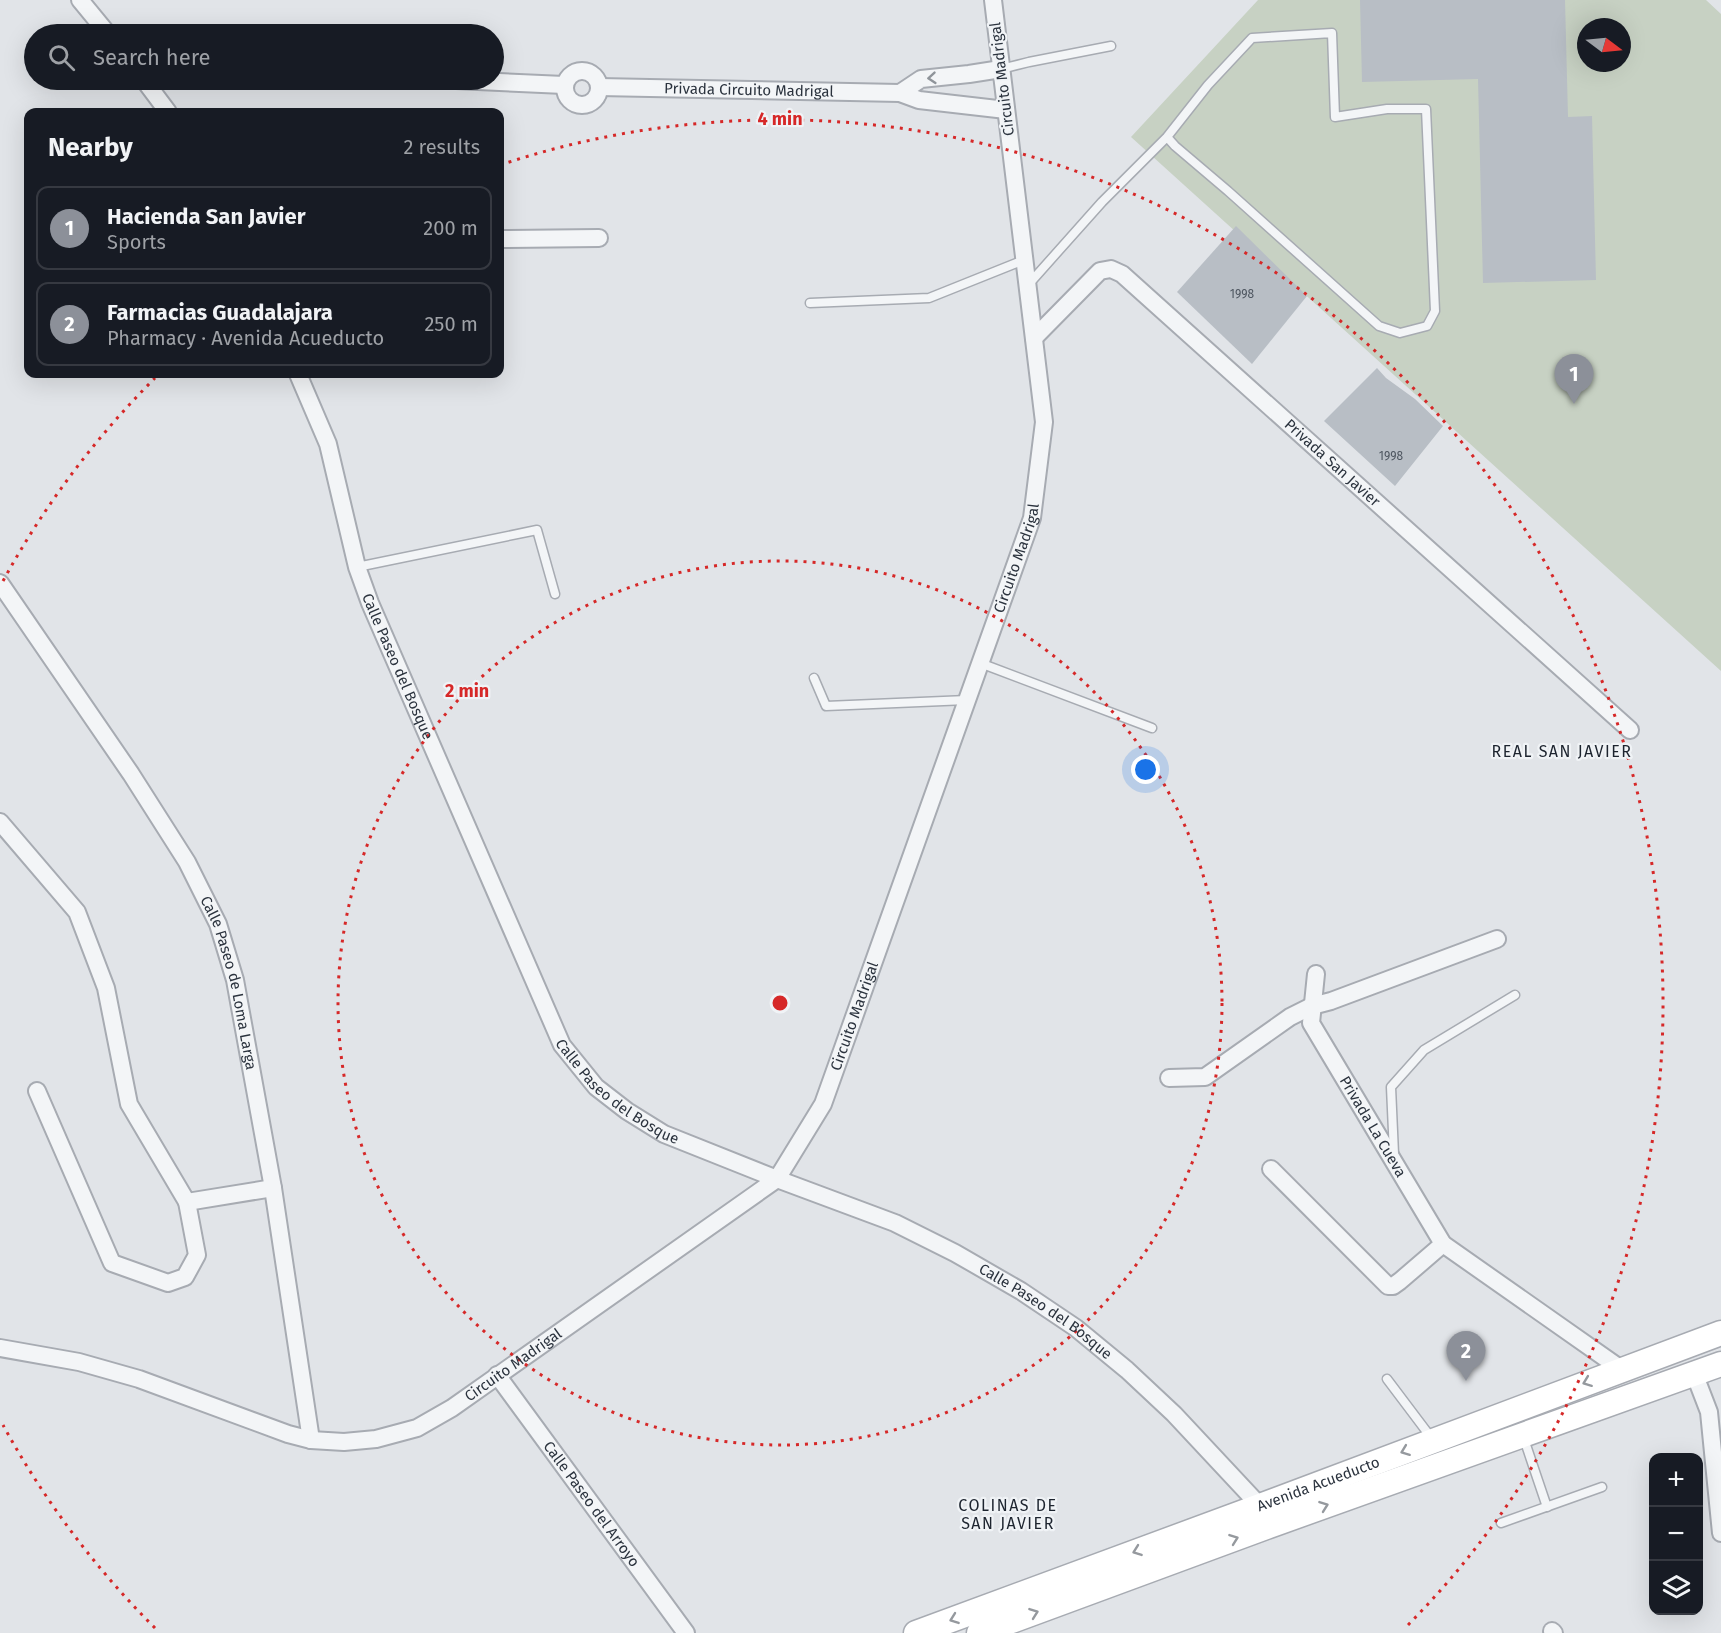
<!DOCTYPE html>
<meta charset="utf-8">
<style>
:root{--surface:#171b24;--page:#20242c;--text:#f1f3f6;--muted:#9ea1a6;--line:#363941;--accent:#8c9099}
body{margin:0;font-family:"Fira Sans",sans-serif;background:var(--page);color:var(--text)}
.controls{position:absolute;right:18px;bottom:18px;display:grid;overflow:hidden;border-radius:12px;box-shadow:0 6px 24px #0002}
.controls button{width:54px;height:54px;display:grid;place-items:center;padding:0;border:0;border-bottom:2px solid var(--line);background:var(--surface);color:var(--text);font:30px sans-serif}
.compass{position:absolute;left:1577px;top:18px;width:54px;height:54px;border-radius:50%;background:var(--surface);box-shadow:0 6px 24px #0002;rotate:106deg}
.you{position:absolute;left:1146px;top:770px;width:21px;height:21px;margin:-15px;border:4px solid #fff;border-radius:50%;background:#1a73e8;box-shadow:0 0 0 9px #1a73e833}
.badge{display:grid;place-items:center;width:39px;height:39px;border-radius:50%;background:var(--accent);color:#fff;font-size:20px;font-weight:700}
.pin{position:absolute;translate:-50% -50px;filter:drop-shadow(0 2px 3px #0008)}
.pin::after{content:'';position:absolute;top:32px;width:21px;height:18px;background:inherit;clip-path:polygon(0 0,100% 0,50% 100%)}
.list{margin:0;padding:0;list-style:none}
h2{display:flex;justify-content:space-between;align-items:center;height:78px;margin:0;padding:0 24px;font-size:26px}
h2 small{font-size:20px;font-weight:400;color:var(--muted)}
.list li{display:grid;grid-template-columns:39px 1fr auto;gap:18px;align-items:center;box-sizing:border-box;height:84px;margin:0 12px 12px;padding:0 12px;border:2px solid var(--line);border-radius:12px}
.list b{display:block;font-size:22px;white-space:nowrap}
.list p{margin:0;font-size:20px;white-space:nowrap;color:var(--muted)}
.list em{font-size:20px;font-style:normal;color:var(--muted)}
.icon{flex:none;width:33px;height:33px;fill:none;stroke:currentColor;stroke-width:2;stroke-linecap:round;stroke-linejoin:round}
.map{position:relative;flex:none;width:1721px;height:1633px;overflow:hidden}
.search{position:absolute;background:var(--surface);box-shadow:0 6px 24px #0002;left:24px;top:24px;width:480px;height:66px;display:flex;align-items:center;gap:15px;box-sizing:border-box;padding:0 21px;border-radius:33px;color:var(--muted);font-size:22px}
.panel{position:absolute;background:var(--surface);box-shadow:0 6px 24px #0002;left:24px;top:108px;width:480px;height:270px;border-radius:12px}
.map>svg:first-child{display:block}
.green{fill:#c7d1c3;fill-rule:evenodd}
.building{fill:#b8bec5}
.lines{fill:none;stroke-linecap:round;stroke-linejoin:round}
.lane-casing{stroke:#a7abb2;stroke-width:11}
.street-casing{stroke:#a7abb2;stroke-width:20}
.secondary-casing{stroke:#a7abb2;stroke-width:27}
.lane{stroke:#f3f5f7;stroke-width:8}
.street{stroke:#f3f5f7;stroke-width:16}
.secondary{stroke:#fff;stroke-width:24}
.oneway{stroke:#8f949a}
.oneway2{stroke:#95999e}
.ring{fill:none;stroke:#d62828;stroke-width:3;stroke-dasharray:3 6}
.labels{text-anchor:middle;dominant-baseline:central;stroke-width:4.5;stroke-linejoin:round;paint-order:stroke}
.number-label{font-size:12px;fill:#4e5660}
.street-label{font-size:15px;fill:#2b333e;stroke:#f0f3f6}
.neighbourhood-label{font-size:16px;letter-spacing:1.5px;fill:#1d242f;stroke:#f0f3f6}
.centre{fill:#d62828;stroke:#f0f3f6;stroke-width:3}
.ring-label{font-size:18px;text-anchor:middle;font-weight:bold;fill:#d62828;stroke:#f0f3f6;stroke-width:4.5;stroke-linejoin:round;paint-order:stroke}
</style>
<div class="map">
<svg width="1721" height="1633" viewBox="0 0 1721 1633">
<rect width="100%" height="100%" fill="#e1e4e8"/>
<!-- green -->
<path class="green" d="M1258 0H1706L1721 14V671L1131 137ZM1586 27H1622V63H1586Z"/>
<!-- building -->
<g class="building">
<path d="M1360 0H1565L1568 117 1592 116 1596 280 1483 283 1478 79 1362 82Z"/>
<path d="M1236 226 1307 296 1252 364 1177 292Z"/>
<path d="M1377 368 1386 378 1415 399 1443 426 1395 486 1324 421Z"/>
</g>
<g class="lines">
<defs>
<g id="lane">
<path d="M1001 69 1029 62 1111 46"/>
<path d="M1028 285 1102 202 1167 137 1208 85 1252 38 1332 33 1335 117 1387 109H1426L1435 311 1427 326 1400 333 1379 326 1228 191 1175 146 1167 137"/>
<path d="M810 303 929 298 1024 260"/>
<path d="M357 567 537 530 555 594"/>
<path d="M980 663 1152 728"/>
<path d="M814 678 826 706 967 700"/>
<path d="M1394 1154 1391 1087 1424 1050 1515 995"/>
<path d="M1387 1379 1433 1440"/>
<path d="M1523 1436 1547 1507"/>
<path d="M1501 1523 1602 1487"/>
</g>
<g id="street">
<path d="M80 0 108 34"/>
<circle cx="582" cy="88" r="17"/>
<path d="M144 80 168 112"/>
<path d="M456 80 564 85"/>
<path id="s1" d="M599 87 900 93 919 100 1006 110"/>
<path d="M900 93 921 79 969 74 1001 69"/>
<path d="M500 239 599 238"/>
<path id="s2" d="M1034 338 1100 271 1111 269 1122 274 1630 730"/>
<path id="s3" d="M298 374 328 444 357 567 370 603 562 1045 596 1087 627 1111 664 1134 777 1179 895 1223 955 1253 1021 1291 1076 1328 1127 1370 1174 1414 1260 1506 1264 1515"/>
<path id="s4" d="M0 583 131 774 187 862 218 924 235 980 273 1188 311 1440"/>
<path d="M0 822 77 912 106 988 129 1104 187 1202 273 1188"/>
<path id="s5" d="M1316 974 1311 1023 1443 1244 1621 1369"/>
<path d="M1169 1078 1205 1077 1290 1017 1312 1006 1331 1001 1497 939"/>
<path d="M37 1091 112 1263 168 1283 185 1277 197 1255 187 1202"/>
<path d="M1271 1169 1388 1286H1393L1400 1281 1443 1244"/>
<path id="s6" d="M0 1348 79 1362 139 1379 288 1434 311 1440 344 1442 376 1439 417 1428 452 1408 777 1179 823 1104 1032 518 1044 422 993 0"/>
<path d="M1694 1373 1709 1412 1721 1533"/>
<path id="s7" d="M497 1375 686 1633"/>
<path d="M1552 1631 1554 1633"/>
</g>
<g id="secondary">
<path id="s8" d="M916 1633 1260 1506 1721 1333"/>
<path d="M979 1633 1269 1526 1721 1364"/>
</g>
</defs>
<!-- lane casing -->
<use href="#lane" class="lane-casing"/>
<!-- street casing -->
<use href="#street" class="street-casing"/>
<!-- secondary casing -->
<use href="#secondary" class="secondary-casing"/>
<!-- lane -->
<use href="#lane" class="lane"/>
<!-- street -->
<use href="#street" class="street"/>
<!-- secondary -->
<use href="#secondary" class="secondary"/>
</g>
<!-- one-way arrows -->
<defs><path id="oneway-chevron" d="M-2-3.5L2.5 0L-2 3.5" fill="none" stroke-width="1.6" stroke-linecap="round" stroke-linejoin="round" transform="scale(1.5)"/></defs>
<use class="oneway" href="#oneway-chevron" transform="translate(932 78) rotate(175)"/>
<g class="oneway2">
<use href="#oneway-chevron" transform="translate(1587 1382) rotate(159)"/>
<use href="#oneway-chevron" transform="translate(1405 1451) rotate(159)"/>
<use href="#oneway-chevron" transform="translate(1324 1506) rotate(-20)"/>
<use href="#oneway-chevron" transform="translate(1234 1539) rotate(-20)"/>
<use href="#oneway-chevron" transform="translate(1137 1551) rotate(160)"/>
<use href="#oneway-chevron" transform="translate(1034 1613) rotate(-20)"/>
<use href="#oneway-chevron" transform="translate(954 1619) rotate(160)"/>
</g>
<!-- distance rings -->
<g class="ring">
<circle cx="780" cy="1003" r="442"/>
<path d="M155 1628A884 884 0 0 1 3 1425M3 581A884 884 0 0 1 155 378M500 165A884 884 0 0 1 1405 1628"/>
</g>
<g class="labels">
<!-- number labels -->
<g class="number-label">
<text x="1242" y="294">1998</text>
<text x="1391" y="456">1998</text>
</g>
<!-- street labels -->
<g class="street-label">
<text transform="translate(1002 79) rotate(-97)">Circuito Madrigal</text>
<text stroke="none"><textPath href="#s1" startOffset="150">Privada Circuito Madrigal</textPath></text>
<text stroke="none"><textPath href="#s2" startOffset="400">Privada San Javier</textPath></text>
<text stroke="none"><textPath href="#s6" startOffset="1538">Circuito Madrigal</textPath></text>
<text stroke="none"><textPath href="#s3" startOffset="310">Calle Paseo del Bosque</textPath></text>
<text stroke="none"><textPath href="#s4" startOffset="465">Calle Paseo de Loma Larga</textPath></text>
<text stroke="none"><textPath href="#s6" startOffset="1052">Circuito Madrigal</textPath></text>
<text stroke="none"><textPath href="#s3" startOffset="796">Calle Paseo del Bosque</textPath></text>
<text stroke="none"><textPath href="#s5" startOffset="170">Privada La Cueva</textPath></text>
<text stroke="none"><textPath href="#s3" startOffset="1282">Calle Paseo del Bosque</textPath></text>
<text stroke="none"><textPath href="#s6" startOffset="548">Circuito Madrigal</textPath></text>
<text stroke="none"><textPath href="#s8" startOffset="429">Avenida Acueducto</textPath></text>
<text stroke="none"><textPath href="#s7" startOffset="160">Calle Paseo del Arroyo</textPath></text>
</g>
<!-- neighbourhood labels -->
<g class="neighbourhood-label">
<text x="1562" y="751">REAL SAN JAVIER</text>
<text x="1008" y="1505">COLINAS DE<tspan x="1008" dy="18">SAN JAVIER</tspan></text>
</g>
</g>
<circle cx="780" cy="1003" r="9" class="centre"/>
<g class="ring-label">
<text x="780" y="125">4 min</text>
<text x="467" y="697">2 min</text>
</g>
</svg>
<div class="controls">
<button>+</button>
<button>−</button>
<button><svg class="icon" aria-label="layers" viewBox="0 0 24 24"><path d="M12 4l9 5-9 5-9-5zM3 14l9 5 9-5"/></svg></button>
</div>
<svg class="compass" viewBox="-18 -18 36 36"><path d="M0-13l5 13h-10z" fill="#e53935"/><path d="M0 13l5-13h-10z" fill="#9ea1a6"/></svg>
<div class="you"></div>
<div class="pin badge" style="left:1574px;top:404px">1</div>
<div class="pin badge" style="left:1466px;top:1381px">2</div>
<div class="search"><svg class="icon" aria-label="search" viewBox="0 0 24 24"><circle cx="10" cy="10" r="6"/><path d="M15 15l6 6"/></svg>Search here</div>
<section class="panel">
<h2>Nearby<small>2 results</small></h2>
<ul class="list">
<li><span class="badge">1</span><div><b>Hacienda San Javier</b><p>Sports</p></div><em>200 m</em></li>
<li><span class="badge">2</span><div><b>Farmacias Guadalajara</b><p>Pharmacy · Avenida Acueducto</p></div><em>250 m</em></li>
</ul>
</section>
</div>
